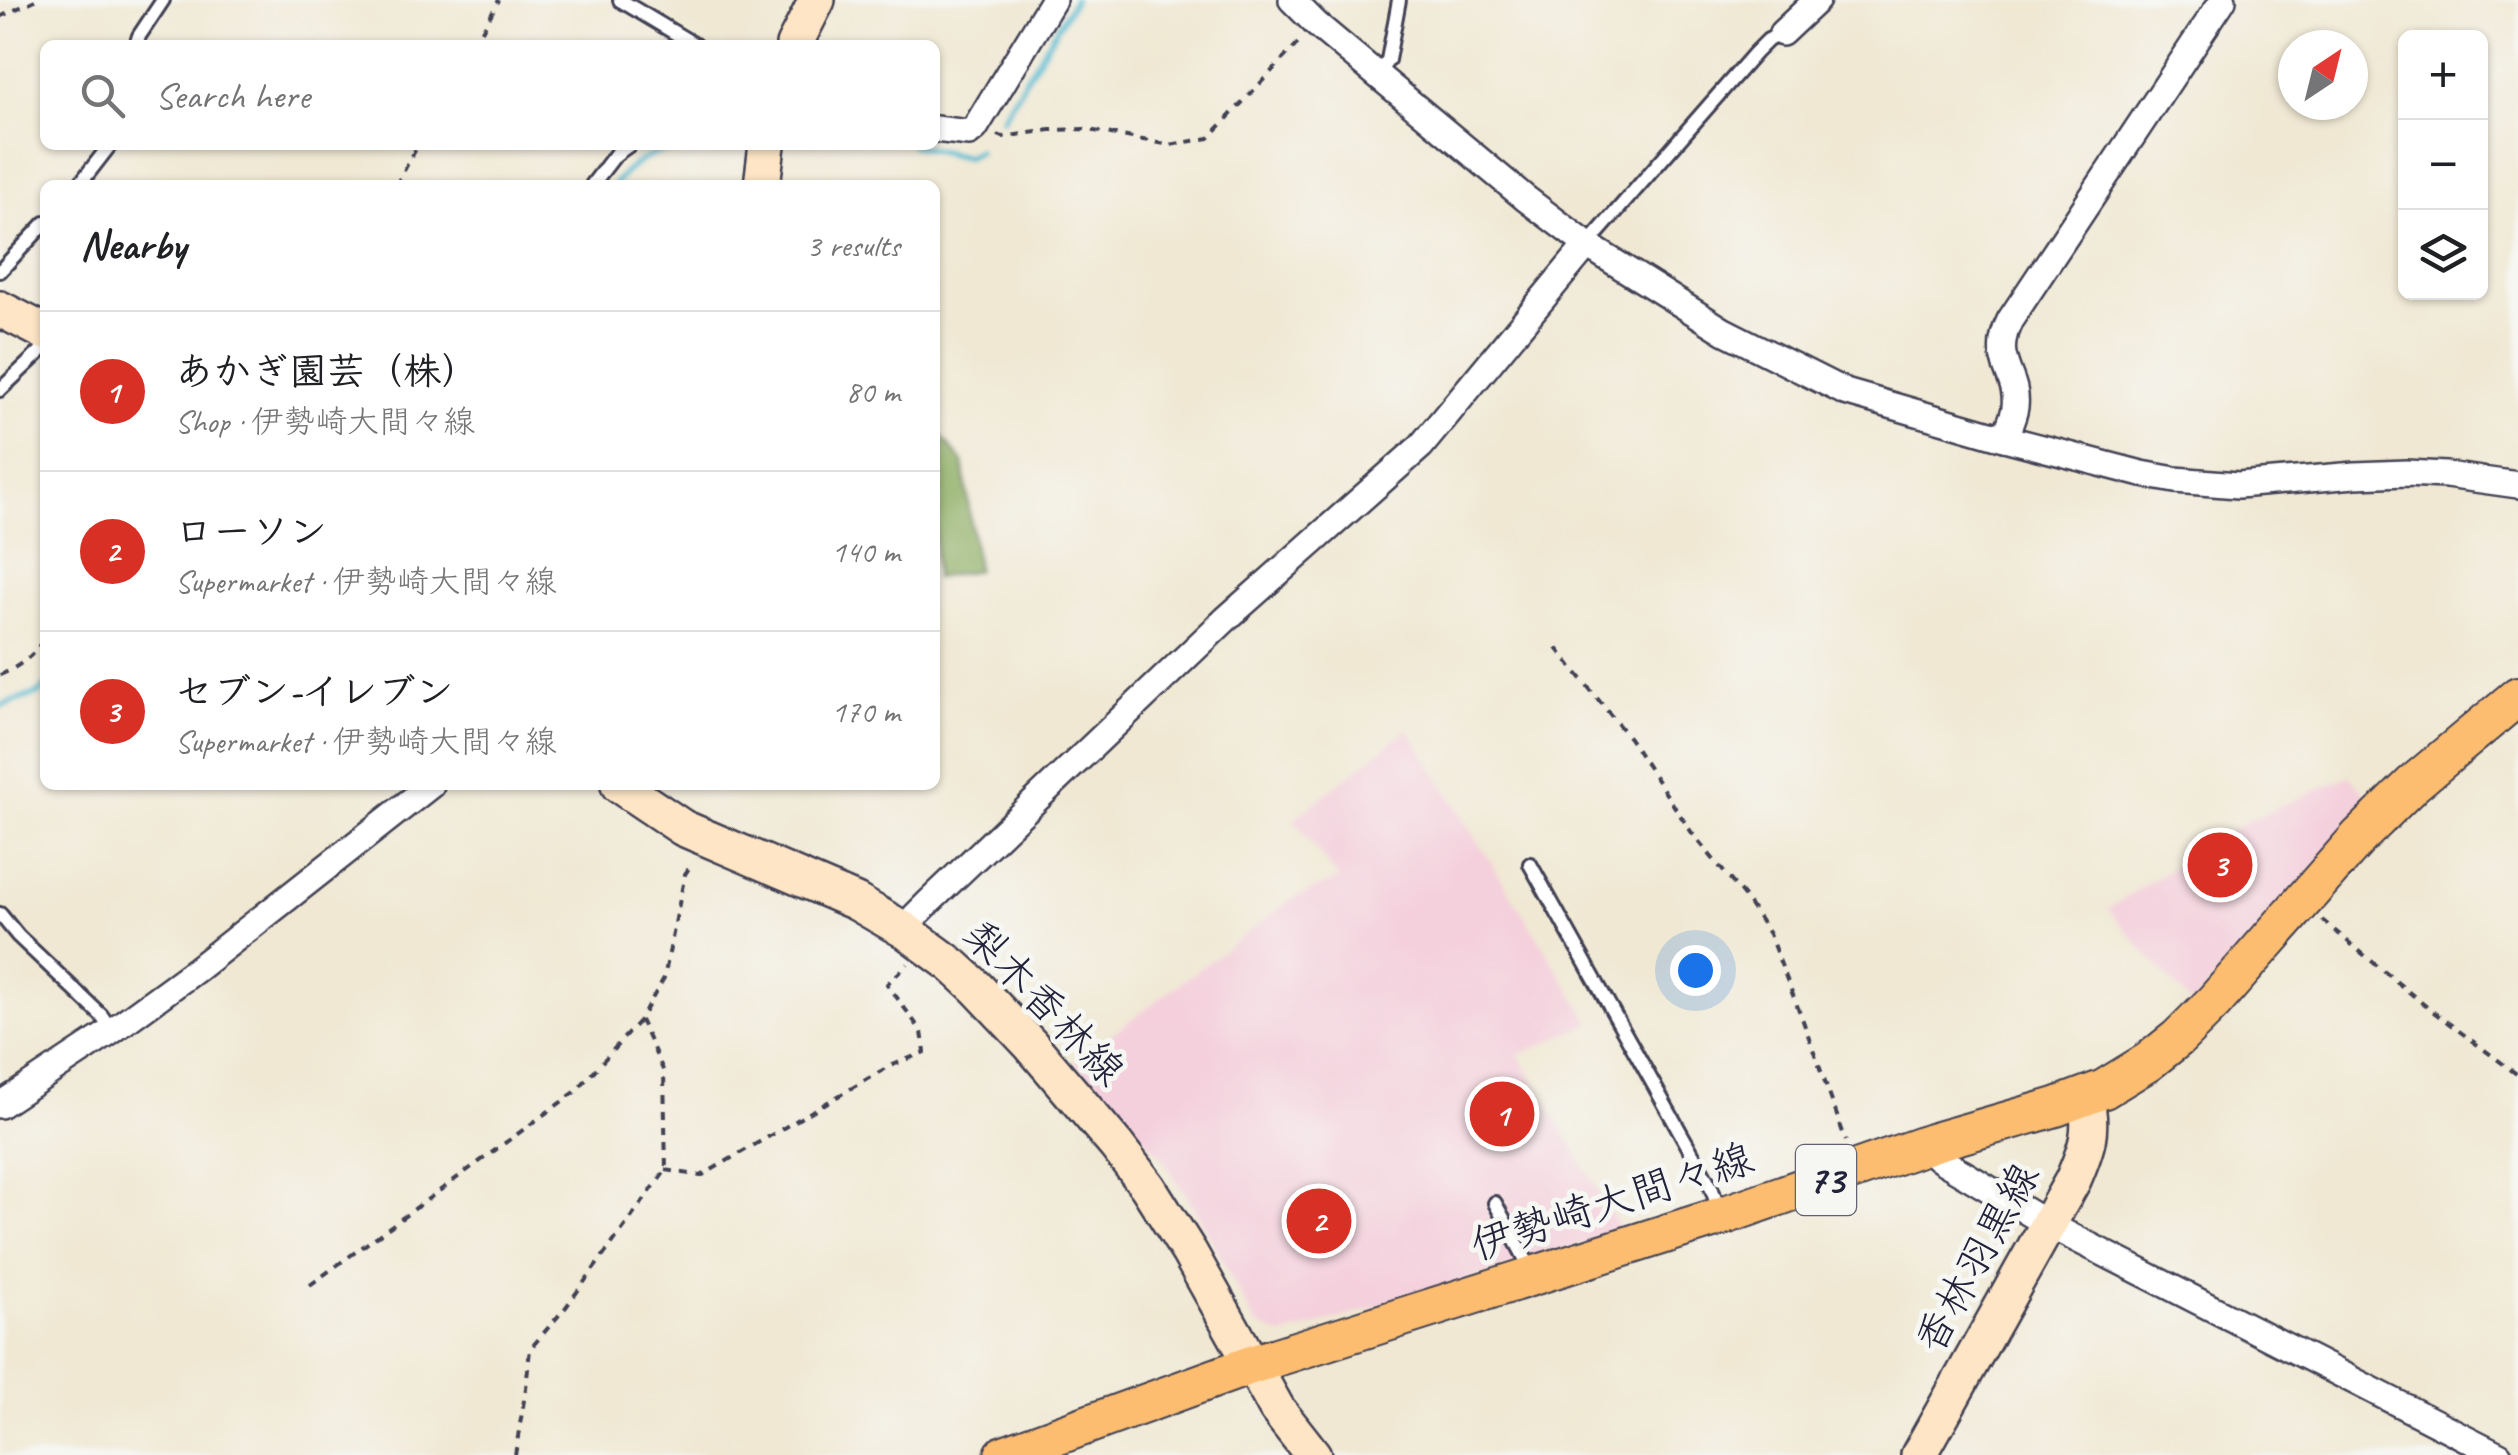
<!DOCTYPE html>
<meta charset="utf-8">
<style>
:root{--surface:#fff;--page:#f2f2f2;--text:#202124;--muted:#757577;--line:#e0e0e0;--accent:#d93025}
body{margin:0;font-family:Caveat,"Klee One",sans-serif;background:var(--page);color:var(--text)}
.controls{position:absolute;right:30px;top:30px;display:grid;overflow:hidden;border-radius:15px;box-shadow:0 2px 8px #0004}
.controls button{width:90px;height:90px;display:grid;place-items:center;padding:0;border:0;border-bottom:2px solid var(--line);background:var(--surface);color:var(--text);font:50px sans-serif}
.compass{position:absolute;left:2278px;top:30px;width:90px;height:90px;border-radius:50%;background:var(--surface);box-shadow:0 2px 8px #0004;rotate:35deg}
.you{position:absolute;left:1695px;top:970px;width:35px;height:35px;margin:-25px;border:8px solid #fff;border-radius:50%;background:#1a73e8;box-shadow:0 0 0 15px #1a73e833}
.badge{display:grid;place-items:center;width:65px;height:65px;border-radius:50%;background:var(--accent);color:#fff;font-size:32px;font-weight:700}
.pin{position:absolute;translate:-50% -50%;border:5px solid #fff;box-shadow:0 2px 10px #0006}
.list{margin:0;padding:0;list-style:none}
h2{display:flex;justify-content:space-between;align-items:center;height:130px;margin:0;padding:0 40px;font-size:42px}
h2 small{font-size:32px;font-weight:400;color:var(--muted)}
.list li{display:grid;grid-template-columns:65px 1fr auto;gap:30px;align-items:center;box-sizing:border-box;height:160px;padding:0 40px;border-top:2px solid var(--line)}
.list b{display:block;font-size:38px;white-space:nowrap}
.list p{margin:0;font-size:32px;white-space:nowrap;color:var(--muted)}
.list em{font-size:32px;font-style:normal;color:var(--muted)}
.icon{flex:none;width:55px;height:55px;fill:none;stroke:currentColor;stroke-width:2;stroke-linecap:round;stroke-linejoin:round}
.map{position:relative;flex:none;width:2518px;height:1455px;overflow:hidden}
.search{position:absolute;background:var(--surface);box-shadow:0 2px 8px #0004;left:40px;top:40px;width:900px;height:110px;display:flex;align-items:center;gap:25px;box-sizing:border-box;padding:0 35px;border-radius:15px;color:var(--muted);font-size:38px}
.panel{position:absolute;background:var(--surface);box-shadow:0 2px 8px #0004;left:40px;top:180px;width:900px;height:610px;border-radius:15px}
.map>svg:first-child{display:block}
.built{fill:#f4cfdc}
.forest{fill:#8bac60;stroke:#56674e;stroke-width:2.5}
.lines{fill:none;stroke-linecap:round;stroke-linejoin:round}
.stream{stroke:#52bad0;stroke-width:6}
.service-casing{stroke:#414052;stroke-width:18}
.minor-casing{stroke:#414052;stroke-width:30}
.secondary-casing{stroke:#414052;stroke-width:40}
.primary-casing{stroke:#414052;stroke-width:42}
.path{stroke:#414052;stroke-width:4;stroke-dasharray:8 8;stroke-linecap:butt}
.service{stroke:#fff;stroke-width:12}
.minor{stroke:#fff;stroke-width:25}
.secondary{stroke:#fee5c5;stroke-width:35}
.primary{stroke:#fcbd6f;stroke-width:38}
.labels{text-anchor:middle;dominant-baseline:central;stroke-width:10;stroke-linejoin:round;paint-order:stroke}
.shield{fill:#f6f6f2;stroke:#626272;stroke-width:2.5}
.shield-label{font-size:40px;font-weight:bold;fill:#22223b}
.street-label{font-size:42px;fill:#22223b;stroke:#f6f6f2}
</style>
<div class="map">
<svg width="2518" height="1455" viewBox="0 0 2518 1455">
<rect width="100%" height="100%" fill="#f6f6f2"/>
<filter id="ink" filterUnits="userSpaceOnUse"><feTurbulence type="fractalNoise" baseFrequency=".01" numOctaves="2"/><feDisplacementMap in="SourceGraphic" scale="20" xChannelSelector="R" yChannelSelector="G"/><feConvolveMatrix kernelMatrix="1 2 1 2 8 2 1 2 1" color-interpolation-filters="sRGB"/></filter>
<filter id="wash" filterUnits="userSpaceOnUse"><feTurbulence type="fractalNoise" baseFrequency=".0048" numOctaves="4" result="noise"/><feDisplacementMap in="SourceGraphic" scale="40" xChannelSelector="R" yChannelSelector="G"/><feGaussianBlur stdDeviation="2.25" result="paint"/><feColorMatrix in="noise" values="0 0 0 0 0 0 0 0 0 0 0 0 0 0 0 0 0 1.4 0 .05"/><feComposite in="paint" operator="in"/></filter>
<g filter="url(#wash)">
<rect width="100%" height="100%" fill="#f0e8d3"/>
<!-- built -->
<g class="built">
<path d="M1408 729 1591 1023 1519 1055 1622 1232 1282 1336 1255 1323 1196 1210 1162 1157 1074 1062 1296 897 1339 879 1294 819Z"/>
<path d="M2349 776 2375 803 2192 1005 2108 909 2241 824Z"/>
</g>
<!-- forest -->
<path class="forest" d="M935 429 963 462 977 570 935 578Z"/>
<g class="lines">
<!-- stream -->
<g class="stream">
<path d="M1002 118 1074 0"/>
<path d="M912 145 967 157 978 151"/>
<path d="M614 185C634 160 656 151 686 145"/>
<path d="M0 706 39 693 45 687"/>
</g>
</g>
</g>
<g filter="url(#ink)">
<g class="lines">
<defs>
<g id="service">
<path d="M620 0 695 45"/>
<path d="M136 45 139 36 163 0"/>
<path d="M1377 75 1388 60 1399 0"/>
<path d="M79 185 110 145"/>
<path d="M592 185 615 155 629 145"/>
<path d="M1587 245 1755 53 1768 40 1782 33"/>
<path d="M0 271 45 223"/>
<path d="M0 390 40 352 45 345"/>
<path d="M1530 864 1711 1187 1720 1212"/>
<path d="M0 914 18 936 101 1015 112 1031"/>
<path d="M1495 1203 1527 1262 1530 1274"/>
</g>
<g id="minor">
<path d="M1292 0 1316 24 1525 198 1587 245 1724 331 1845 392 2004 438 2142 474 2175 480 2238 485 2355 475 2406 473 2446 475 2518 485"/>
<path d="M1782 33 1817 0"/>
<path d="M935 129 969 133 975 128 1053 0"/>
<path d="M2004 438C2008 428 2014 417 2015 407 2019 373 1989 362 2010 320L2223 0"/>
<path d="M906 931 915 916 929 902 1226 619 1421 446 1587 245"/>
<path d="M0 1105 112 1031 197 969 431 785"/>
<path d="M1931 1143 1937 1157 1941 1160 2049 1225 2499 1455"/>
</g>
<g id="secondary">
<path d="M794 45 817 0"/>
<path d="M762 185 767 145"/>
<path d="M0 309 45 332"/>
<path d="M619 785 683 828 856 902 906 931 952 965 976 987 1030 1044 1116 1145 1148 1187 1189 1252 1277 1409 1313 1455"/>
<path d="M1919 1455 2073 1180C2086 1150 2094 1130 2085 1097"/>
</g>
<path id="primary" d="M1004 1455 1251 1365 1722 1216 1931 1143 2056 1107 2104 1089 2148 1062 2178 1038 2214 1002 2359 837 2413 784 2518 696"/>
</defs>
<!-- service casing -->
<use href="#service" class="service-casing"/>
<!-- minor casing -->
<use href="#minor" class="minor-casing"/>
<!-- secondary casing -->
<use href="#secondary" class="secondary-casing"/>
<!-- primary casing -->
<use href="#primary" class="primary-casing"/>
<!-- path -->
<g class="path">
<path d="M0 17 35 0"/>
<path d="M474 45 499 0"/>
<path d="M998 135 1003 137 1050 130 1084 129 1170 145 1209 138 1299 42"/>
<path d="M396 185 418 145"/>
<path d="M1557 648 1629 738 1692 833 1746 899 1769 934 1802 1018 1846 1141"/>
<path d="M0 675C20 666 33 657 45 637"/>
<path d="M2322 920 2427 1007 2518 1075"/>
<path d="M666 1170 701 1176 888 1067 925 1052 922 1032 887 984 908 964"/>
<path d="M310 1285 575 1092 640 1020"/>
<path d="M515 1455 526 1388 530 1349 566 1307 666 1170 664 1072 640 1020 664 978 685 874 692 864"/>
</g>
<!-- service -->
<use href="#service" class="service"/>
<!-- minor -->
<use href="#minor" class="minor"/>
<!-- secondary -->
<use href="#secondary" class="secondary"/>
<!-- primary -->
<use href="#primary" class="primary"/>
</g>
</g>
<g class="labels">
<!-- shield labels -->
<rect class="shield" x="1796" y="1145" width="60" height="70" rx="8"/>
<g class="shield-label">
<text x="1826" y="1180">73</text>
</g>
<!-- street labels -->
<g class="street-label">
<text transform="translate(1044 1003) rotate(46)">梨木香林線</text>
<text transform="translate(1612 1202) rotate(-18)">伊勢崎大間々線</text>
<text transform="translate(1977 1258) rotate(-61)">香林羽黒線</text>
</g>
</g>
</svg>
<div class="controls">
<button>+</button>
<button>−</button>
<button><svg class="icon" aria-label="layers" viewBox="0 0 24 24"><path d="M12 4l9 5-9 5-9-5zM3 14l9 5 9-5"/></svg></button>
</div>
<svg class="compass" viewBox="-18 -18 36 36"><path d="M0-13l5 13h-10z" fill="#e53935"/><path d="M0 13l5-13h-10z" fill="#757577"/></svg>
<div class="you"></div>
<div class="pin badge" style="left:1502px;top:1114px">1</div>
<div class="pin badge" style="left:1319px;top:1221px">2</div>
<div class="pin badge" style="left:2220px;top:865px">3</div>
<div class="search"><svg class="icon" aria-label="search" viewBox="0 0 24 24"><circle cx="10" cy="10" r="6"/><path d="M15 15l6 6"/></svg>Search here</div>
<section class="panel">
<h2>Nearby<small>3 results</small></h2>
<ul class="list">
<li><span class="badge">1</span><div><b>あかぎ園芸（株）</b><p>Shop · 伊勢崎大間々線</p></div><em>80 m</em></li>
<li><span class="badge">2</span><div><b>ローソン</b><p>Supermarket · 伊勢崎大間々線</p></div><em>140 m</em></li>
<li><span class="badge">3</span><div><b>セブン-イレブン</b><p>Supermarket · 伊勢崎大間々線</p></div><em>170 m</em></li>
</ul>
</section>
</div>
